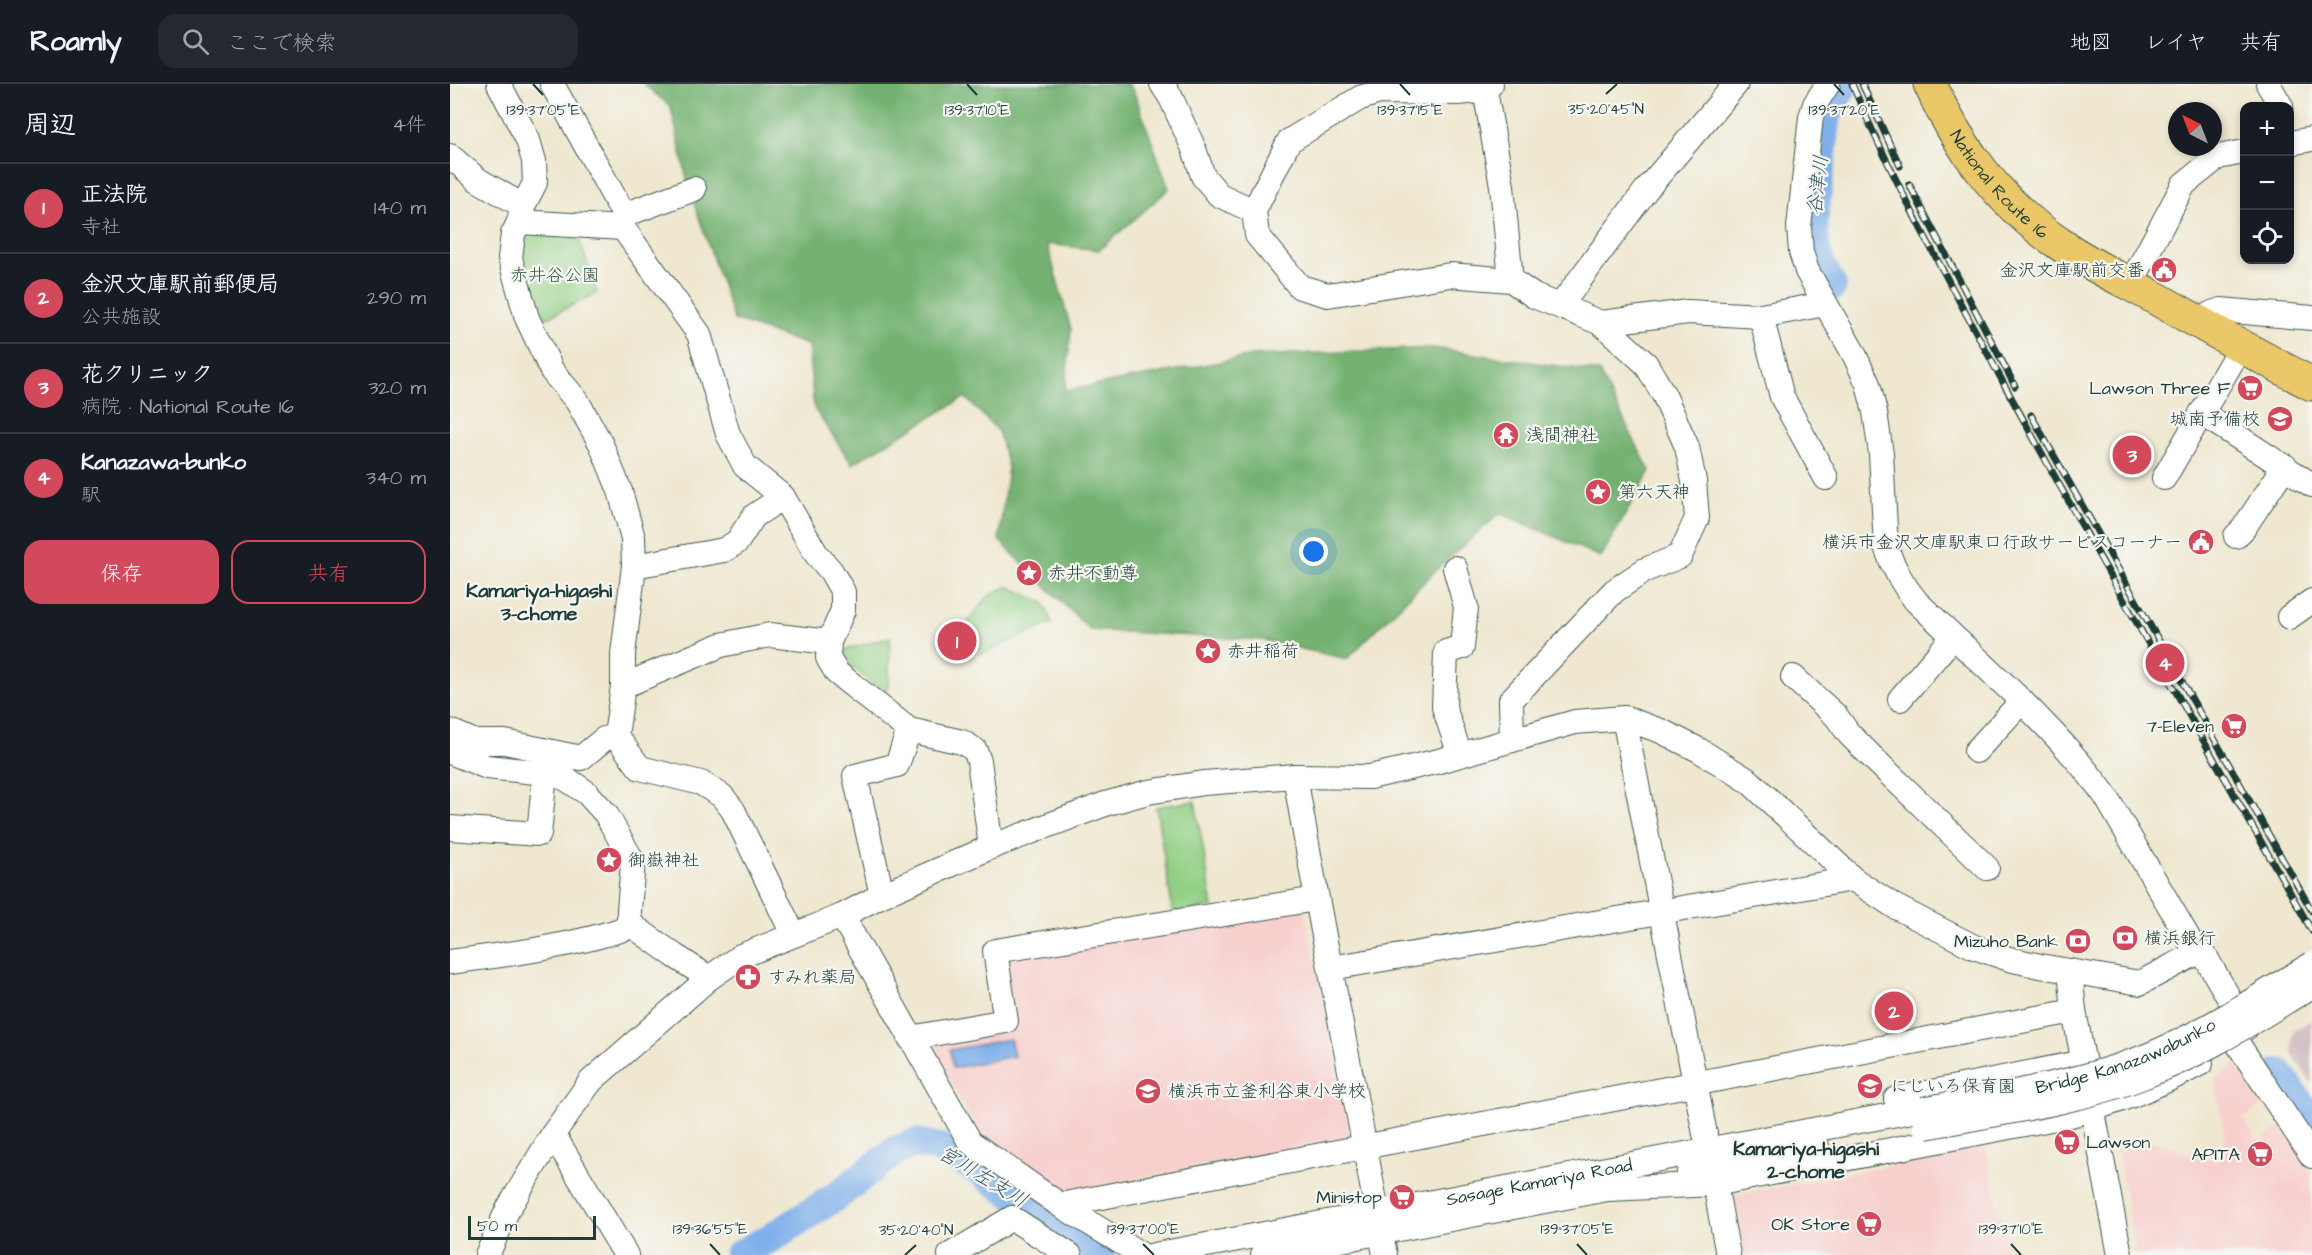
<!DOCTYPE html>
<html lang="ja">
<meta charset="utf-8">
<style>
:root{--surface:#171b24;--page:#242831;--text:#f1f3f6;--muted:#9ea1a6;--line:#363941;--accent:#d1495b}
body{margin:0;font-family:"Architects Daughter","Klee One",sans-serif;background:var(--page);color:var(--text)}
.controls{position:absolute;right:18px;top:18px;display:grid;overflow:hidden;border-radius:12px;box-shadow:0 3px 9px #0003}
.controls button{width:54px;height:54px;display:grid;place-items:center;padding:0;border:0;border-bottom:2px solid var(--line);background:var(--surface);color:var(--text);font:30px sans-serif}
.compass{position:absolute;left:1718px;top:18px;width:54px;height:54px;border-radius:50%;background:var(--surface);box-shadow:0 3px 9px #0003;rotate:318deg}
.scale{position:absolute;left:18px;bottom:15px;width:128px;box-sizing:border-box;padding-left:6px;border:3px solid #1f3d34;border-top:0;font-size:16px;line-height:21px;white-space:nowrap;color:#1f3d34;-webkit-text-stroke:4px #f6f6f2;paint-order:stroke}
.you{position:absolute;left:864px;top:468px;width:21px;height:21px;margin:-15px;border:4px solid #fff;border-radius:50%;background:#1a73e8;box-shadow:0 0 0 9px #1a73e833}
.badge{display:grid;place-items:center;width:39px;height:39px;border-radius:50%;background:var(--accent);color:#fff;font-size:20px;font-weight:700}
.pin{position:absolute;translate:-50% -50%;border:3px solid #fff;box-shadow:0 2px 6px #0006}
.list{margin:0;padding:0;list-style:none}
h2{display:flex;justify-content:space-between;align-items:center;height:78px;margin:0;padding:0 24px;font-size:26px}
h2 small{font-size:20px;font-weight:400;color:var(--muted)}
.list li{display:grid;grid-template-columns:39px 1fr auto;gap:18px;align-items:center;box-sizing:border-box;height:90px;padding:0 24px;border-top:2px solid var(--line)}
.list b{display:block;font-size:22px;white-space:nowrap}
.list p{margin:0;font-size:20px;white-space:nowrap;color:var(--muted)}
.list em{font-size:20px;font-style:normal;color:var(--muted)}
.actions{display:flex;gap:12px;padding:18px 24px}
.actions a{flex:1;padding:14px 0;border:2px solid var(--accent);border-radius:18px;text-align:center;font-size:21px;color:var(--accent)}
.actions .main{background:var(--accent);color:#fff}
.icon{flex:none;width:33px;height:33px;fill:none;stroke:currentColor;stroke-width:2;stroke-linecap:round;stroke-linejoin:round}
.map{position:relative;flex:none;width:1862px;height:1171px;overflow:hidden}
header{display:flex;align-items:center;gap:36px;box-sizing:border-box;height:84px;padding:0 30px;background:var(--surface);border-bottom:2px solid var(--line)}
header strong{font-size:28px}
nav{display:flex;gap:33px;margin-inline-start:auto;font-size:21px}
.search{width:420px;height:54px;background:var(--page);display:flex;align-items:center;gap:15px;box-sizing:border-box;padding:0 21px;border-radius:18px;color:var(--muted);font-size:22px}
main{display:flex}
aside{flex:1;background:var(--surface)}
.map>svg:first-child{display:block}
.built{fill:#f7d0ce}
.industrial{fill:#d2bec4}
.green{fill:#92cf84;stroke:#58865c;stroke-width:1.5}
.forest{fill:#75b272;stroke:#4a7853;stroke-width:1.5}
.water{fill:#80b0eb;stroke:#507690;stroke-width:1.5}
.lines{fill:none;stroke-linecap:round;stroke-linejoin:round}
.stream{stroke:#80b0eb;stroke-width:5}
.river{stroke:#80b0eb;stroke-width:30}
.minor-casing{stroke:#3e564b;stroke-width:26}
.highway-casing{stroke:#3e564b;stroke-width:35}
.minor{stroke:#fff;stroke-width:24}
.highway{stroke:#eac769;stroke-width:33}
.rail-casing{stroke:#1f3d34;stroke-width:7}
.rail{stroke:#f6f6f2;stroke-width:4.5;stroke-dasharray:14;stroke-linecap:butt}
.minor-bridge-casing{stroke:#3e564b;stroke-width:26;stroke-linecap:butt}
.minor-bridge{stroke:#fff;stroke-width:24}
.ticks{fill:none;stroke:#1f3d34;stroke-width:2}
.labels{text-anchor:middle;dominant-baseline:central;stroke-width:4.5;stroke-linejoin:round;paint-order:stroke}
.street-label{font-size:18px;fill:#1f3d34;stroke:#f6f6f2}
.poi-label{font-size:18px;fill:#1f3d34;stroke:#f6f6f2;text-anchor:start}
.park-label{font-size:18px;fill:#365a44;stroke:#f6f6f2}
.water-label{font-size:20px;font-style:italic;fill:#375a62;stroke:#f6f6f2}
.neighbourhood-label{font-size:20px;font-weight:bold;fill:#1f3d34;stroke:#f6f6f2}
.ticks-label{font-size:15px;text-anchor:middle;fill:#1f3d34;stroke:#f6f6f2;stroke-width:4.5;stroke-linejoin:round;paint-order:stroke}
</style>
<header>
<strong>Roamly</strong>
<div class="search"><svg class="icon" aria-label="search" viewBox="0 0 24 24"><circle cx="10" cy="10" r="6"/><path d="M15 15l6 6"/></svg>ここで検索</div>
<nav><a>地図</a><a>レイヤ</a><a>共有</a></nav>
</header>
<main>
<aside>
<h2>周辺<small>4件</small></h2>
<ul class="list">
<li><span class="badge">1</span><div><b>正法院</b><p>寺社</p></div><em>140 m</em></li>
<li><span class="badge">2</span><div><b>金沢文庫駅前郵便局</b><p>公共施設</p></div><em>290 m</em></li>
<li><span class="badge">3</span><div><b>花クリニック</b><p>病院 · National Route 16</p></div><em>320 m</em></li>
<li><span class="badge">4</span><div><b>Kanazawa-bunko</b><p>駅</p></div><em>340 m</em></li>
</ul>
<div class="actions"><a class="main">保存</a><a>共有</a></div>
</aside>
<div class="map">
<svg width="1862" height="1171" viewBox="0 0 1862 1171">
<rect width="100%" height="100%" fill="#f6f6f2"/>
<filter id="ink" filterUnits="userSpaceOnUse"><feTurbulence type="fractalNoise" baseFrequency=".0167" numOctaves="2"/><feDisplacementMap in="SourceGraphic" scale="12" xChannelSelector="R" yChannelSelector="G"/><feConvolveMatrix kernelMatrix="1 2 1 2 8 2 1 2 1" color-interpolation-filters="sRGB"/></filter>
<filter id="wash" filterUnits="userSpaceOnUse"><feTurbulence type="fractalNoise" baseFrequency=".008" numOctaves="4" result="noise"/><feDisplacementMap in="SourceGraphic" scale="24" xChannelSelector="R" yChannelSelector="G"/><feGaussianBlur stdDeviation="1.35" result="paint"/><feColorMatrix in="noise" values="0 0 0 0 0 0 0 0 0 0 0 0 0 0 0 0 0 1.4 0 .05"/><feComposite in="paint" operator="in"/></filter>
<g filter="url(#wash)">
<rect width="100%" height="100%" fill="#efe7cf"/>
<!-- built -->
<g class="built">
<path d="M851 826 856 831 899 1048 894 1054 620 1107 612 1105 529 1050 483 966 487 959 567 945 555 879 561 872Z"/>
<path d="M1790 979 1816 1019 1793 1035 1809 1058 1832 1042 1862 1087V1171H1686L1666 1061 1688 1057 1690 1053 1767 1078 1775 1057 1765 995Z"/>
<path d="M1536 1063 1558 1171H1292L1282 1112Z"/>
</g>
<!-- industrial -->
<path class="industrial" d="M1862 936V999L1842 970 1843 947Z"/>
<!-- green -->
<g class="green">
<path d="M72 143 127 148 147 209 84 240 64 177Z"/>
<path d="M557 502 593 518 602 539 532 570 511 547 536 514Z"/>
<path d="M440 553 439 598 435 610 393 575 394 566Z"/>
<path d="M745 717 763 823 723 829 706 723Z"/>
</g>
<!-- forest -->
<path class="forest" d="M194 0H678L684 8 719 105 649 166 597 160 621 245 615 307 802 272 983 264 1149 288 1200 387 1151 473 1050 429 984 488 897 575 812 556 640 546 549 456 558 383 548 347 515 313 402 380 364 324 358 261 284 236 239 104 221 23Z"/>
<!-- water -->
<path class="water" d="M560 955 564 972 503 984 500 966Z"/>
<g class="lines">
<!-- stream -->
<path class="stream" d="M498 1069 505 1050"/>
<!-- river -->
<g class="river">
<path d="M1382 202 1371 182 1365 162 1363 139 1377 30 1394 0"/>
<path d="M1829 989 1862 1037"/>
<path d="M289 1171 326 1151 388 1111 445 1067 466 1059 490 1064 529 1087 651 1171"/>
</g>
</g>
</g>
<g filter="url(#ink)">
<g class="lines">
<defs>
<g id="minor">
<path d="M49 0 78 56 84 77 85 99 73 122 69 138 63 150 60 174 77 234 102 287 127 317 151 360 170 407 183 454 184 482 173 570V602L166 652 190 684 251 699 272 712 283 726 343 850"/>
<path d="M102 0 174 131 173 144 249 250 278 350 295 382 333 413 367 471 381 487 393 508V526L379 558 378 574 387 589 459 646 512 658 525 666 529 677 541 763"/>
<path d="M712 0 721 14 744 65 753 92 769 111 804 127"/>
<path d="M1041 0 1035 6 1009 9 929 8 910 14 839 57 804 127 807 151 850 203 878 211 1000 191 1061 196 1084 212 1151 239 1196 280 1214 311 1237 363 1244 397 1247 434 1230 472 1195 486 1164 507 1061 616 1062 656"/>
<path d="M1378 0 1365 20 1361 33 1349 143 1351 168 1357 187 1404 270 1418 300 1425 328 1431 370 1436 463C1443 484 1452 500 1466 517 1531 580 1601 638 1655 711L1747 869"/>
<path d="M1818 0 1831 22"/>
<path d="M1035 6 1052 102 1061 196"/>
<path d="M1840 59 1862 55"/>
<path d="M0 72 28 96 73 122"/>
<path d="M174 131 244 105"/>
<path d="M69 138 173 144"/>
<path d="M1680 201 1734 100 1768 73 1794 68"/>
<path d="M1111 221 1196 106 1286 0"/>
<path d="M1311 232 1332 313 1376 394"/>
<path d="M1151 239 1238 228 1311 232 1375 220"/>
<path d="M1754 242 1762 229 1771 226 1862 234"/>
<path d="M1751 329 1862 401"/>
<path d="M1714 394 1791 262"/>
<path d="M1786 452 1793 445 1835 382"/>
<path d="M184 482 274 466 287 458 304 432 333 413"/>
<path d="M1005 484 1016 523 1012 563 996 568 994 623 1010 671"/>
<path d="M1839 533 1862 517"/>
<path d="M1343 593 1386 632 1399 650 1427 678 1537 784"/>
<path d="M173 602 271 561 320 551 379 558"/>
<path d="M1450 615 1503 553"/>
<path d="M1174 634 1255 1050"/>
<path d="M0 647 25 658H55L131 674 154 655 166 652"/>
<path d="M1526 667 1572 617"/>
<path d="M0 668 37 683 95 689 115 694 137 709 156 730 183 778 179 826V834L183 842 225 872 259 894"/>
<path d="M845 692C872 852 906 1011 935 1171"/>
<path d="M0 744 89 750 95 689"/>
<path d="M432 811 405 692 447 681 459 646"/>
<path d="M392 832 520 1058 610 1121 692 1171"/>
<path d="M0 878C62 870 124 862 183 842"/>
<path d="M881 884 1403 795"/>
<path d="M1620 887 1624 927 1670 1171"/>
<path d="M460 954 556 937 545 867 866 815"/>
<path d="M1786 957 1862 1072"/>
<path d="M1446 1015 1634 978"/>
<path d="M103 1050 176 1171"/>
<path d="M1239 1088 1367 1063"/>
<path d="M1265 1100 1278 1171"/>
<path d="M1159 1105 1265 1100 1616 1032C1664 1021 1708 1002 1751 979"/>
<path d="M610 1121 1624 927"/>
<path d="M37 1171 58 1125 103 1050 141 997 259 894 291 872 392 832 432 811 541 763 655 720 698 708 754 699 845 692 920 693 989 677 1125 638 1174 634 1211 647 1249 666 1299 697 1403 795 1444 822 1524 863 1559 875 1590 882 1690 899 1747 869 1755 872 1796 944"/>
<path d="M500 1171 562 1134 620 1171"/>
<path id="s1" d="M704 1171 1473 1025"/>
<path d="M813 1171 1173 1102"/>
</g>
<g id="highway">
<path id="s2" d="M1480 0C1507 62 1551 120 1607 158 1636 179 1671 195 1702 212 1755 242 1808 272 1862 300"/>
</g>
</defs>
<!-- minor casing -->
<use href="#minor" class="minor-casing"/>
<!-- highway casing -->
<use href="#highway" class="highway-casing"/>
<!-- minor -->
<use href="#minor" class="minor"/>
<!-- highway -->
<use href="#highway" class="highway"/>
<defs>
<g id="rail">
<path d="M1402 0C1446 104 1502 203 1555 302 1655 486 1759 666 1862 847"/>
<path d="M1412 0 1450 82"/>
<path d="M1459 100 1565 302"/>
<path d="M1581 331 1862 827"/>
</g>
</defs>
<!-- rail casing -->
<use href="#rail" class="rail-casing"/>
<!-- rail -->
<use href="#rail" class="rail"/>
<defs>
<g id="minor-bridge">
<path id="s3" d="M1473 1025C1544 1011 1618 1001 1686 976 1748 953 1805 914 1862 880"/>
<path d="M1475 1043C1548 1029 1624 1020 1693 993 1753 971 1807 935 1862 902"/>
</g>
</defs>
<!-- minor-bridge casing -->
<use href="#minor-bridge" class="minor-bridge-casing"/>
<!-- minor-bridge -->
<use href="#minor-bridge" class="minor-bridge"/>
</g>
</g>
<!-- ticks -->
<path class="ticks" d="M83 0 93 11M517 0 527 11M950 0 960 11M1384 0 1394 11M1156 10 1167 0M260 1160 270 1171M693 1160 704 1171M1127 1160 1137 1171M1561 1160 1571 1171M455 1171 466 1161"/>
<!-- icons -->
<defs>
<symbol id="civic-disc" viewBox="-11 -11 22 22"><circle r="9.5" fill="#d1495b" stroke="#f6f6f2"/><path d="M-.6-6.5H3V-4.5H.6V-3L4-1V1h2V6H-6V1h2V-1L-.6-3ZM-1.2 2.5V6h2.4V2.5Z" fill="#fff"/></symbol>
<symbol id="supermarket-disc" viewBox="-11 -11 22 22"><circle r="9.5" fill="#d1495b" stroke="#f6f6f2"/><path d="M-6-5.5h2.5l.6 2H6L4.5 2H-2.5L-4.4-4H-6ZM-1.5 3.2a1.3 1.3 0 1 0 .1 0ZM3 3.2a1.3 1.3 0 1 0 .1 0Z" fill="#fff"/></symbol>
<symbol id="school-disc" viewBox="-11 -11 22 22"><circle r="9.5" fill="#d1495b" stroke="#f6f6f2"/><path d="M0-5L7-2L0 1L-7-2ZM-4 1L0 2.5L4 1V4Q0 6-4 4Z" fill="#fff"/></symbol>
<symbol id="temple-disc" viewBox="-11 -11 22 22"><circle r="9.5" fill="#d1495b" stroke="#f6f6f2"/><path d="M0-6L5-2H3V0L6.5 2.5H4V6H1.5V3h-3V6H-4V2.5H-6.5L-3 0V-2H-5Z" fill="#fff"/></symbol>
<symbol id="sight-disc" viewBox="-11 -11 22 22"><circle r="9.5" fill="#d1495b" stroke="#f6f6f2"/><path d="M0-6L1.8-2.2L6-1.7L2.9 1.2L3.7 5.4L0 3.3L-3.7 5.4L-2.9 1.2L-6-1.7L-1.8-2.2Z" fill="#fff"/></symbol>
<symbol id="bank-disc" viewBox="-11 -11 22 22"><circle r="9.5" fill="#d1495b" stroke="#f6f6f2"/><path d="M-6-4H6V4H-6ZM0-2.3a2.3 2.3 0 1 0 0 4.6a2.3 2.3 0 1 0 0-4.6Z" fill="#fff"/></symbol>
<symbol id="pharmacy-disc" viewBox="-11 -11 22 22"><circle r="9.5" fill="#d1495b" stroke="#f6f6f2"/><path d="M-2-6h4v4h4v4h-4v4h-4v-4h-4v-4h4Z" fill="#fff"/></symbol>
</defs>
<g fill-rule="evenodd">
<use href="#civic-disc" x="1699" y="171" width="30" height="30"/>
<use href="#supermarket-disc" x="1785" y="289" width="30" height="30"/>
<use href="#school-disc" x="1815" y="320" width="30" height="30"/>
<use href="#temple-disc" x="1041" y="336" width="30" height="30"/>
<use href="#sight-disc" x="1133" y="393" width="30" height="30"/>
<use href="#civic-disc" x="1736" y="443" width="30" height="30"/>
<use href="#sight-disc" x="564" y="474" width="30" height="30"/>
<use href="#sight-disc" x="743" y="552" width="30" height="30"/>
<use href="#supermarket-disc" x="1769" y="627" width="30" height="30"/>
<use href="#sight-disc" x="144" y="761" width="30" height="30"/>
<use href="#bank-disc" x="1660" y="839" width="30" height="30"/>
<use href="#bank-disc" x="1613" y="842" width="30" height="30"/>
<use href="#pharmacy-disc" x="283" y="878" width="30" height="30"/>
<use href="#school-disc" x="1405" y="987" width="30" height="30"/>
<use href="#school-disc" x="683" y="992" width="30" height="30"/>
<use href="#supermarket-disc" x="1602" y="1043" width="30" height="30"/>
<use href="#supermarket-disc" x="1795" y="1055" width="30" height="30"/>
<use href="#supermarket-disc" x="937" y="1098" width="30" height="30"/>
<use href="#supermarket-disc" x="1404" y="1125" width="30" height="30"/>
</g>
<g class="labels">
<!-- street labels -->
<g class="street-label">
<text stroke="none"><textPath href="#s2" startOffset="123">National Route 16</textPath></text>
<text stroke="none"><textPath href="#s3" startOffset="210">Bridge Kanazawabunko</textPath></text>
<text stroke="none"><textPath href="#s1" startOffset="392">Sasage Kamariya Road</textPath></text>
</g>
<!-- poi labels -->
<g class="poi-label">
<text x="1694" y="186" text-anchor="end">金沢文庫駅前交番</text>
<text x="1780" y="304" text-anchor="end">Lawson Three F</text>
<text x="1810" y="335" text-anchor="end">城南予備校</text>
<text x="1076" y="351">浅間神社</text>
<text x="1168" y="408">第六天神</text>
<text x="1732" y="458" text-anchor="end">横浜市金沢文庫駅東口行政サービスコーナー</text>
<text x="598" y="489">赤井不動尊</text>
<text x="777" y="567">赤井稲荷</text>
<text x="1764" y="642" text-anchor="end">7-Eleven</text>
<text x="178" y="776">御嶽神社</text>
<text x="1694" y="854">横浜銀行</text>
<text x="1608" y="857" text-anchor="end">Mizuho Bank</text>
<text x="318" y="893">すみれ薬局</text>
<text x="1440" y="1002">にじいろ保育園</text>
<text x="718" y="1007">横浜市立釜利谷東小学校</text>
<text x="1636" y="1058">Lawson</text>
<text x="1790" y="1070" text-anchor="end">APITA</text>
<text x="932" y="1113" text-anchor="end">Ministop</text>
<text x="1400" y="1140" text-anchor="end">OK Store</text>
</g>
<!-- park labels -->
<g class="park-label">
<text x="105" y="191">赤井谷公園</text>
</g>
<!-- water labels -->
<g class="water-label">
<text transform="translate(1368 101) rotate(-83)">谷津川</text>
<text transform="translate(533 1093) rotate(31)">宮川左支川</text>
</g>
<!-- neighbourhood labels -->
<g class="neighbourhood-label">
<text x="89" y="507">Kamariya-higashi<tspan x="89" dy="23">3-chome</tspan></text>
<text x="1356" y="1065">Kamariya-higashi<tspan x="1356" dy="23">2-chome</tspan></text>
</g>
</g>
<g class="ticks-label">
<text x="1156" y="30">35°20'45"N</text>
<text x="960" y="31">139°37'15"E</text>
<text x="1394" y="31">139°37'20"E</text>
<text x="93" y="31">139°37'05"E</text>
<text x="527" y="31">139°37'10"E</text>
<text x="260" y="1150">139°36'55"E</text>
<text x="693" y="1150">139°37'00"E</text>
<text x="1127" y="1150">139°37'05"E</text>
<text x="1561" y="1150">139°37'10"E</text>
<text x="466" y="1151">35°20'40"N</text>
</g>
</svg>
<div class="controls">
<button>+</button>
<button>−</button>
<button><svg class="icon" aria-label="locate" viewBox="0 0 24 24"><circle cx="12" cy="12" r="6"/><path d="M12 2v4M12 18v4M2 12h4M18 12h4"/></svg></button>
</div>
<svg class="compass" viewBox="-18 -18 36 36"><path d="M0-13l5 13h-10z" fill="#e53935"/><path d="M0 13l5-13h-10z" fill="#9ea1a6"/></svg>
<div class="scale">50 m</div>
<div class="you"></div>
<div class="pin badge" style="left:507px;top:557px">1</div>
<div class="pin badge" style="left:1444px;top:927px">2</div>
<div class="pin badge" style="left:1682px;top:371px">3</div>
<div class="pin badge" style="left:1715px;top:579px">4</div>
</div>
</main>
